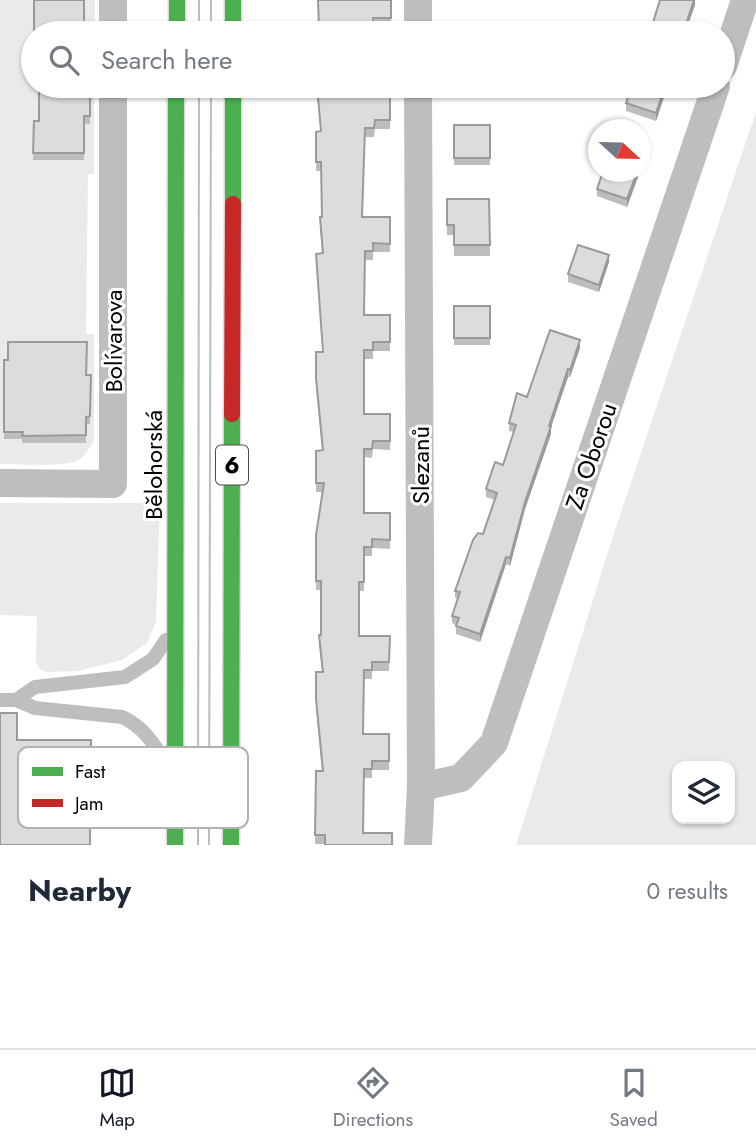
<!DOCTYPE html>
<meta charset="utf-8">
<style>
:root{--surface:#fff;--page:#f2f2f3;--text:#1f2937;--muted:#747a83;--line:#e0e1e3;--accent:#111827}
body{margin:0;font-family:Jost,sans-serif;background:var(--page);color:var(--text)}
.controls{position:absolute;right:21px;bottom:21px;display:grid;overflow:hidden;border-radius:14px;box-shadow:0 2px 5px #0004}
.controls button{width:63px;height:63px;display:grid;place-items:center;padding:0;border:0;border-bottom:2px solid var(--line);background:var(--surface);color:var(--text);font:35px sans-serif}
.compass{position:absolute;left:588px;top:119px;width:63px;height:63px;border-radius:50%;background:var(--surface);box-shadow:0 2px 5px #0004;rotate:112deg}
.list{margin:0;padding:0;list-style:none}
h2{display:flex;justify-content:space-between;align-items:center;height:91px;margin:0;padding:0 28px;font-size:30px}
h2 small{font-size:23px;font-weight:400;color:var(--muted)}
.icon{flex:none;width:38px;height:38px;fill:none;stroke:currentColor;stroke-width:2;stroke-linecap:round;stroke-linejoin:round}
.map{position:relative;flex:none;width:756px;height:845px;overflow:hidden}
.search{position:absolute;background:var(--surface);box-shadow:0 2px 5px #0004;left:21px;right:21px;top:21px;height:77px;display:flex;align-items:center;gap:18px;box-sizing:border-box;padding:0 24px;border-radius:38px;color:var(--muted);font-size:26px}
.sheet{height:203px;background:var(--surface)}
nav{display:flex;justify-content:space-around;align-items:center;box-sizing:border-box;height:98px;border-top:2px solid var(--line);background:var(--surface);font-size:19px;color:var(--muted)}
nav a{display:grid;justify-items:center;gap:4px}
nav .on{color:var(--accent)}
.map>svg:first-child{display:block}
.green{fill:#eaeaea;fill-rule:evenodd}
.lines{fill:none;stroke-linecap:round;stroke-linejoin:round}
.fast-casing{stroke:#dbdbdb;stroke-width:19}
.jam-casing{stroke:#dbdbdb;stroke-width:19}
.lane{stroke:#bebebe;stroke-width:14}
.street{stroke:#bebebe;stroke-width:28}
.fast{stroke:#4caf50;stroke-width:16}
.jam{stroke:#c62828;stroke-width:16}
.tram{stroke:#bdbdbd;stroke-width:2}
.wall{fill:#bdbdbd}
.shaded-wall{fill:#9a9a9a}
.building{fill:#dcdcdc;stroke:#9a9a9a;stroke-width:2}
.labels{text-anchor:middle;dominant-baseline:central;stroke-width:6;stroke-linejoin:round;paint-order:stroke}
.shield{fill:#fff;stroke:#4c4c4c;stroke-width:2}
.shield-label{font-size:23px;font-weight:bold;fill:#000}
.street-label{font-size:24px;fill:#000;stroke:#fff}
.key{fill:#fff;stroke:#b2b2b2;stroke-width:2}
.key-label{font-size:19px;fill:#000}
</style>
<div class="map">
<svg width="756" height="845" viewBox="0 0 756 845">
<rect width="100%" height="100%" fill="#fff"/>
<!-- green -->
<g class="green">
<path d="M0 0H40L34 4 33 86H40L83 160 84 124 90 86H94V174H88L86 334H94V439C90 448 86 456 77 461 64 467 17 464 0 464ZM8 368 90 383V424H86V443H23V439H4L3 408Z"/>
<rect x="84" y="0" width="11" height="33"/>
<path d="M756 112V845H516L614 533ZM730 766V819H677V766Z"/>
<path d="M0 503H160L156 622 147 643 122 660 78 671 47 672 40 669 36 662 37 616 0 615Z"/>
</g>
<g class="lines">
<defs>
<g id="fast">
<path d="M177 0V33"/>
<path d="M233 0V33"/>
<path d="M233 204V86"/>
<path d="M175 845 176 86"/>
<path d="M231 845 232 414"/>
</g>
<path id="jam" d="M232 414 233 204"/>
</defs>
<!-- fast casing -->
<use href="#fast" class="fast-casing"/>
<!-- jam casing -->
<use href="#jam" class="jam-casing"/>
<!-- lane -->
<g class="lane">
<path d="M0 700H16L35 708 122 717C141 725 156 745 164 762"/>
<path d="M16 700 35 687 125 677 153 659 166 640"/>
</g>
<!-- street -->
<g class="street">
<path d="M418 0V33"/>
<path d="M113 33V0"/>
<path d="M723 66 745 0"/>
<path d="M0 483 113 484V86"/>
<path d="M421 787 461 778 494 743 716 86"/>
<path d="M418 845 421 787 418 86"/>
</g>
<!-- fast -->
<use href="#fast" class="fast"/>
<!-- jam -->
<use href="#jam" class="jam"/>
<!-- tram -->
<g class="tram">
<path d="M199 33V0"/>
<path d="M211 33V0"/>
<path d="M198 845 199 86"/>
<path d="M209 845 211 86"/>
</g>
</g>
<!-- wall -->
<g class="wall">
<path d="M391 0V27L373 26V33L319 28Z"/>
<path d="M660 0H695V5L685 33 677 32 676 33H650Z"/>
<path d="M90 86V124H84V160H33L34 121H39Z"/>
<path d="M316 86H365V94H390V129H375L374 137H365L362 217H390V252H373V260H365L364 315H390V351H373V359H364V414H390V450L373 449 372 458 364 457V513H390V549L372 548V556H364V591H359V636H390L389 671H372V679H364L363 734 389 743V770H372V778H364L325 844H315L316 771H322L316 708V672H322L319 644V635H321V590H316V544L323 492H316V451L322 450 316 387V352H323L316 262V254L322 253 320 226V217H321V171H316V132L321 131Z"/>
<path d="M666 86V91L656 121 626 111V103Z"/>
<rect x="454" y="125" width="36" height="40"/>
<path d="M638 172V177L627 207 597 196V189Z"/>
<path d="M447 199H489L490 256H454V235H447Z"/>
<path d="M609 262 599 292 568 282V274Z"/>
<rect x="454" y="306" width="36" height="39"/>
<path d="M580 348 570 377H568L551 427V434L525 509 510 566 506 564 480 642 456 634V625L452 623V616L458 599 455 598V591L483 534 495 500 486 497V489L503 465 514 432 509 431V423L527 397Z"/>
<path d="M4 360 86 375 91 383 90 424H86V443H22V439H4Z"/>
</g>
<!-- shaded-wall -->
<g class="shaded-wall">
<path d="M694 0H695V5L685 33V27Z"/>
<path d="M665 86 666 91 656 121V113Z"/>
<path d="M637 172 638 177 627 207V199Z"/>
<path d="M609 255V262L599 292V285Z"/>
<path d="M580 340V348L570 377V370Z"/>
<path d="M568 369V377L551 427V434L525 509 510 566V558L525 502Z"/>
<path d="M506 557V564L480 642V634Z"/>
</g>
<!-- building -->
<g class="building">
<rect x="34" y="0" width="50" height="33"/>
<path d="M318 0H391V18H373V24H365V33H316V28H319Z"/>
<path d="M660 0H694L685 27 677 24 674 33 650 32Z"/>
<path d="M39 86H90V116H84V153H33L34 121H39Z"/>
<path d="M317 86H365V94H390V120H375L374 128H365L362 217H390V244L373 243V251H365L364 315H390V342H373V350H364V414H390V441H373L372 449H364V513H390V540L372 539V547H364V582H359V636H390L389 662H372V670H364L363 734H389V761H372V769H364L363 833H392V845H325V835H315L316 771H323L316 699V672H323L319 635H321V581H316V535L324 483H316V451L323 450 316 378V352H323L316 254 323 253 320 217H322L321 162H316V132L321 131Z"/>
<path d="M632 86H665L656 113 626 103Z"/>
<rect x="454" y="125" width="36" height="33"/>
<path d="M603 172H637L627 199 597 189Z"/>
<path d="M447 199H489L490 245H454V225H447Z"/>
<path d="M578 245 609 255 599 285 568 274Z"/>
<rect x="454" y="306" width="36" height="32"/>
<path d="M550 330 580 340 570 370 568 369 549 426H551L525 502 510 558 506 557 480 634 456 626 459 618 452 616 460 592 455 591 473 540 478 533 483 534 497 493 486 489 495 462 503 465 516 425 509 423 517 393 527 397Z"/>
<path d="M8 342H87L86 375H91L90 416 86 417V435L22 436 23 432H4V360H8Z"/>
<path d="M0 713H17V740H91L90 845H0Z"/>
</g>
<g class="labels">
<!-- shield labels -->
<rect class="shield" x="216" y="445.5" width="32" height="39" rx="5"/>
<g class="shield-label">
<text x="232" y="465">6</text>
</g>
<!-- street labels -->
<g class="street-label">
<text transform="translate(113 341) rotate(-90)">Bolívarova</text>
<text transform="translate(591 456) rotate(-71)">Za Oborou</text>
<text transform="translate(153 465) rotate(-90)">Bělohorská</text>
<text transform="translate(420 465) rotate(-90)">Slezanů</text>
</g>
</g>
<!-- legend -->
<rect x="18" y="747" width="230" height="81" rx="10" class="key"/>
<rect x="32" y="767" width="31" height="9" fill="#4caf50"/>
<rect x="32" y="799" width="31" height="8" fill="#c62828"/>
<g class="key-label">
<text x="75" y="778">Fast</text>
<text x="75" y="810">Jam</text>
</g>
</svg>
<div class="controls">
<button><svg class="icon" aria-label="layers" viewBox="0 0 24 24"><path d="M12 4l9 5-9 5-9-5zM3 14l9 5 9-5"/></svg></button>
</div>
<svg class="compass" viewBox="-18 -18 36 36"><path d="M0-13l5 13h-10z" fill="#e53935"/><path d="M0 13l5-13h-10z" fill="#747a83"/></svg>
<div class="search"><svg class="icon" aria-label="search" viewBox="0 0 24 24"><circle cx="10" cy="10" r="6"/><path d="M15 15l6 6"/></svg>Search here</div>
</div>
<section class="sheet">
<h2>Nearby<small>0 results</small></h2>
<ul class="list">
</ul>
</section>
<nav>
<a class="on"><svg class="icon" aria-label="map" viewBox="0 0 24 24"><path d="M3 6l6-2 6 2 6-2v14l-6 2-6-2-6 2zM9 4v14M15 6v14"/></svg>Map</a>
<a><svg class="icon" aria-label="directions" viewBox="0 0 24 24"><path d="M12 3l9 9-9 9-9-9zM9 14v-3h6M13 9l2 2-2 2"/></svg>Directions</a>
<a><svg class="icon" aria-label="saved" viewBox="0 0 24 24"><path d="M7 4h10v16l-5-4-5 4z"/></svg>Saved</a>
</nav>
